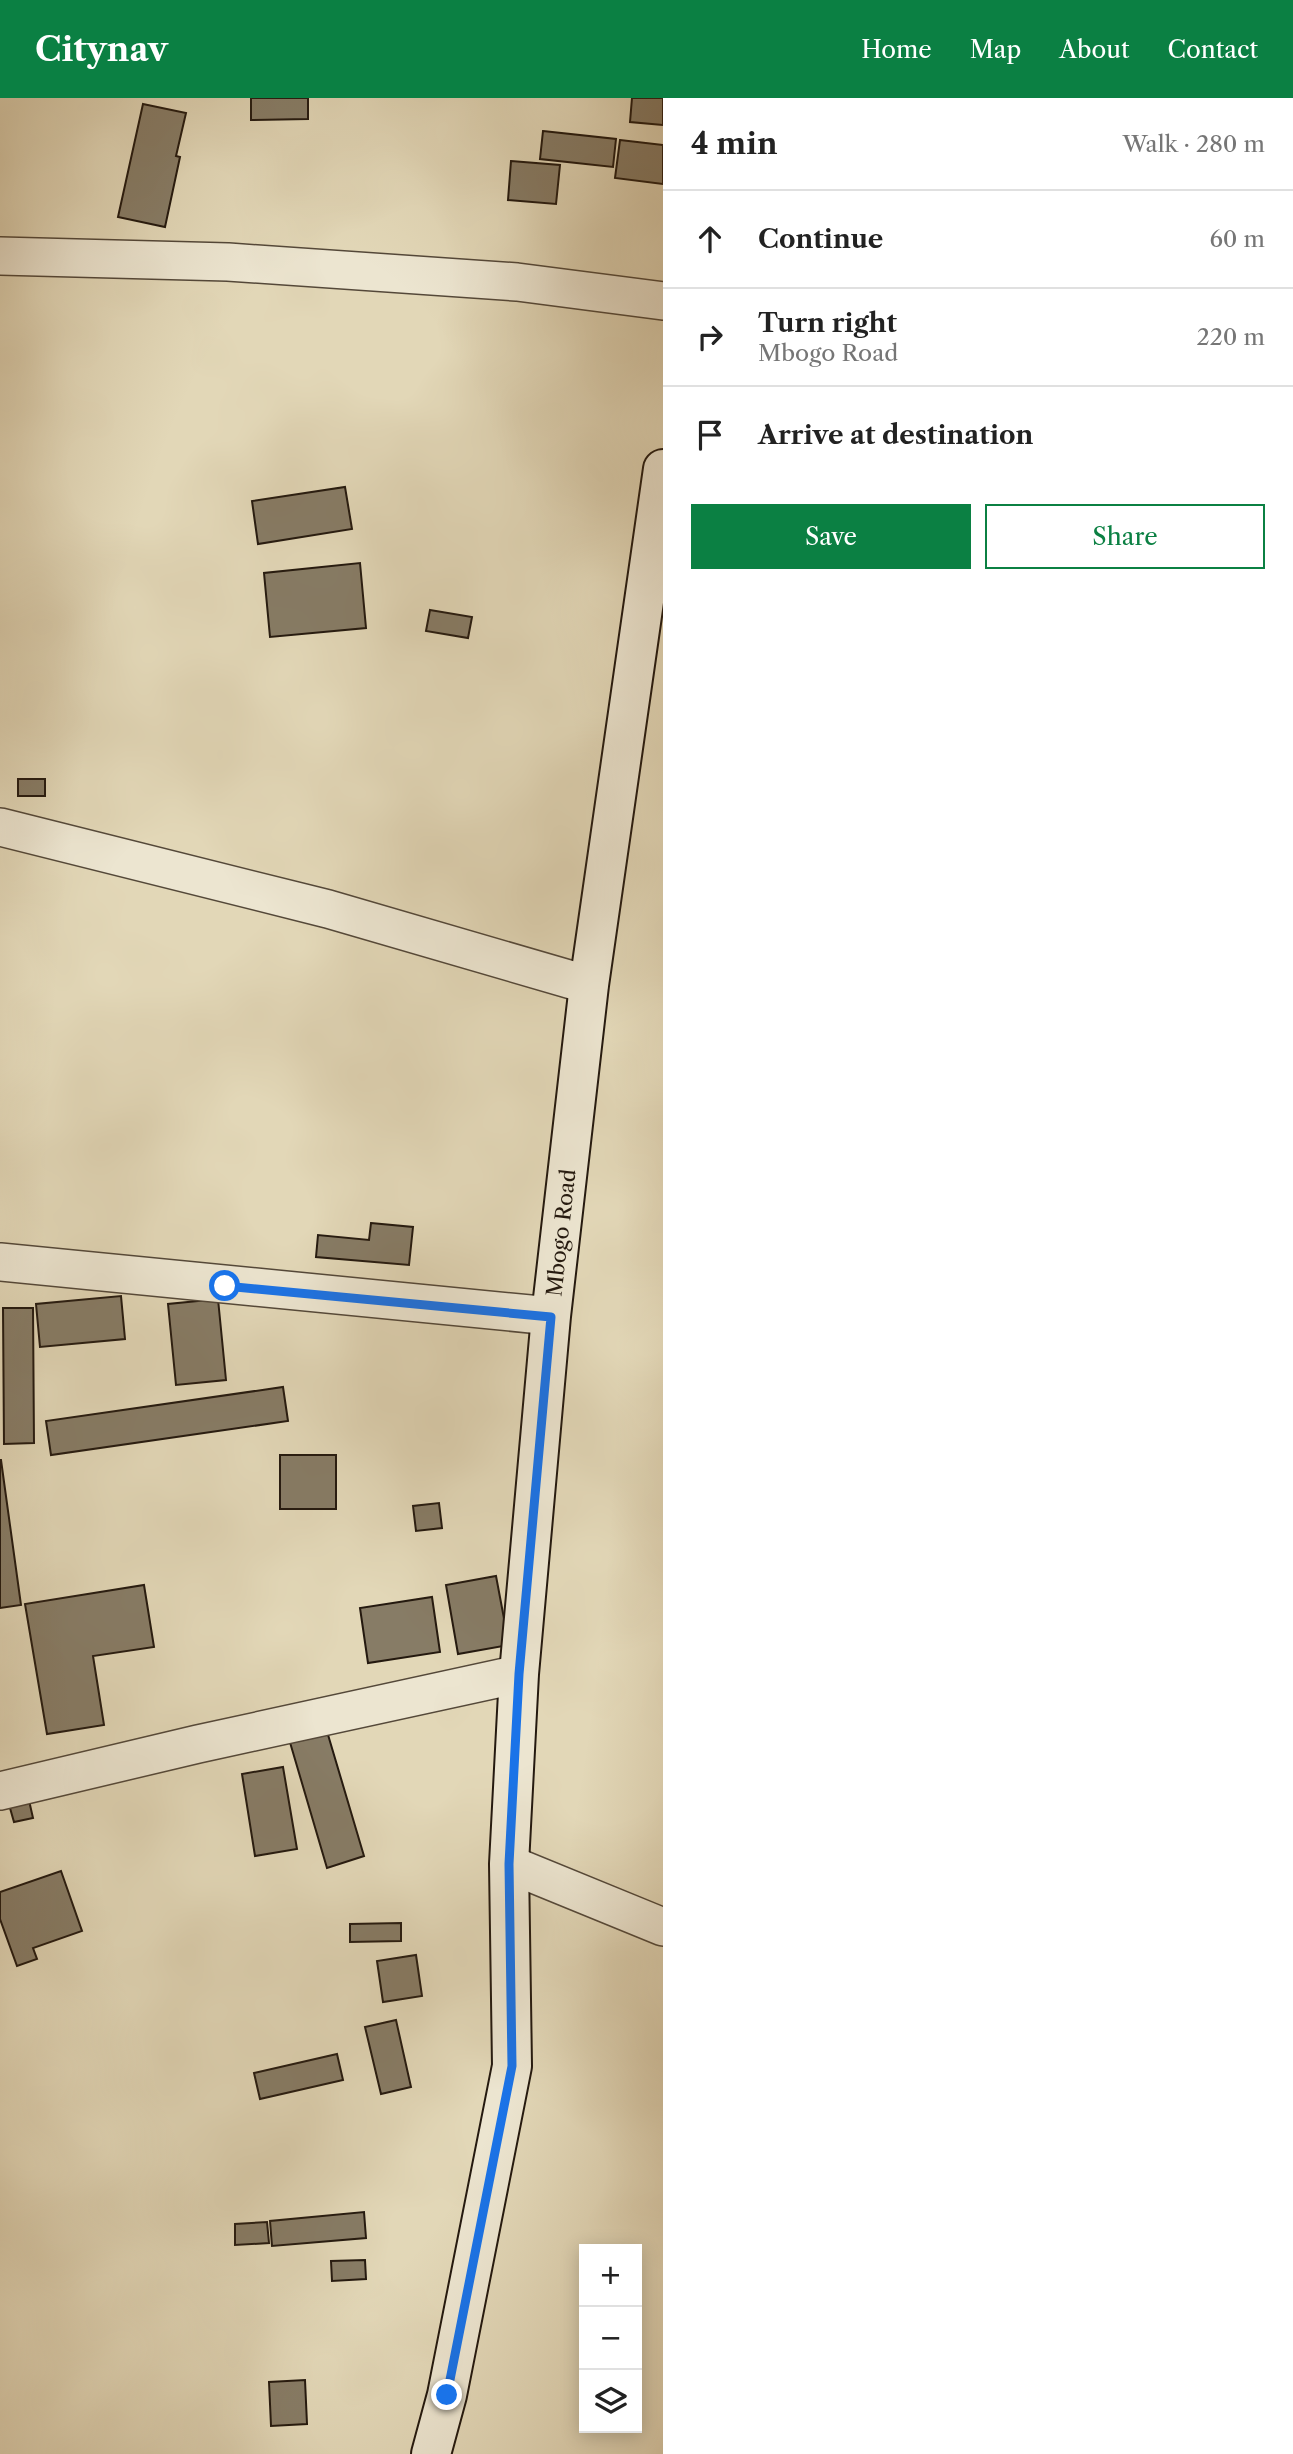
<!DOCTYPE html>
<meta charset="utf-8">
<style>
:root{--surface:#fff;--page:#f6f6f6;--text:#222;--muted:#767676;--line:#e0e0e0;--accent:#0b8043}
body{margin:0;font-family:"Libre Caslon Text",serif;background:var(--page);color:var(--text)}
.controls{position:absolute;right:21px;bottom:21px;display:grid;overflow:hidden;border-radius:0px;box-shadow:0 4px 18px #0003}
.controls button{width:63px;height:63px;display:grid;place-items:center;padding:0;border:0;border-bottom:2px solid var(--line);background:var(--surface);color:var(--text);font:35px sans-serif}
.stop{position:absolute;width:21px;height:21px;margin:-16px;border:5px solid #1a73e8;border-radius:50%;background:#fff}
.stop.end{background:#1a73e8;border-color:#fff;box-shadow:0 2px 7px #0008}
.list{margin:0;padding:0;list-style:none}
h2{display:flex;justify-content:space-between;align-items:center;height:91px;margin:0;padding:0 28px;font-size:30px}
h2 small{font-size:23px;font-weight:400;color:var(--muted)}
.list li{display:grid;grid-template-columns:46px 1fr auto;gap:21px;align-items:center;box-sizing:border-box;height:98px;padding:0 28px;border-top:2px solid var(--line)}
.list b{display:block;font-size:26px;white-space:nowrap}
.list p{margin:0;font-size:23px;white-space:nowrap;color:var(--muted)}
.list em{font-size:23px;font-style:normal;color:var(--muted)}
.actions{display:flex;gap:14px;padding:21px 28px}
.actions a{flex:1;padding:16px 0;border:2px solid var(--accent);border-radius:0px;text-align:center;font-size:24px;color:var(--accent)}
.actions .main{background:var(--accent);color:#fff}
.icon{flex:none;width:38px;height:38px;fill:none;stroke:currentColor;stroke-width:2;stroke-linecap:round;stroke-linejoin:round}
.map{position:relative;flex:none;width:663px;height:2356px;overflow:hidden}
header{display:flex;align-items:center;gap:42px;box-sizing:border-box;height:98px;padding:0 35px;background:var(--accent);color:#fff}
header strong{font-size:33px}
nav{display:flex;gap:38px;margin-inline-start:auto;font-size:24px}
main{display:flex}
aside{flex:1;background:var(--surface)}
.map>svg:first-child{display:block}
.building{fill:#877c66;stroke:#24190f;stroke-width:2}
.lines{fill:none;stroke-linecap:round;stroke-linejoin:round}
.minor-casing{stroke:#544839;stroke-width:40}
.secondary-casing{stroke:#24190f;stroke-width:42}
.minor{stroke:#ece5d0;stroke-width:37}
.secondary{stroke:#ece5d0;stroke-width:38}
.route{stroke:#1a73e8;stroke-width:9}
.labels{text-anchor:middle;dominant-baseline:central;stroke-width:7;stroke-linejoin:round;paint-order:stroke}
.street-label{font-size:21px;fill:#24190f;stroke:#ece5d0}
</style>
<header>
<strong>Citynav</strong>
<nav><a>Home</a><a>Map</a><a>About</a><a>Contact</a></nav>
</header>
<main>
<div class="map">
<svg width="663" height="2356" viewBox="0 0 663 2356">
<rect width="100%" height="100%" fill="#e2d7b7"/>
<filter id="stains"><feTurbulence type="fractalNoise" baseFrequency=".00286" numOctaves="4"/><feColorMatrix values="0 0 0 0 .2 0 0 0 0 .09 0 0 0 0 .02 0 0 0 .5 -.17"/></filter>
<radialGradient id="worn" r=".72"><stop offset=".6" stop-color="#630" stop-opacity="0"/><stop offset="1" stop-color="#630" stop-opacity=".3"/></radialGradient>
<!-- building -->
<g class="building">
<path d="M251 0H308V21L251 22Z"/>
<path d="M632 0H663V27L630 24Z"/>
<path d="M143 6 186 15 176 58 180 59 165 129 118 119Z"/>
<path d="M543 33 616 41 613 69 540 61Z"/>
<path d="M620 42 663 47V86L615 80Z"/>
<path d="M511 63 560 67 556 106 508 102Z"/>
<path d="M345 389 352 431 258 446 252 403Z"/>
<path d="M360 465 366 530 270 539 264 475Z"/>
<path d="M430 512 472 519 468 540 426 533Z"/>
<rect x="18" y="681" width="27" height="17"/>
<path d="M371 1125 413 1129 409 1167 316 1159 318 1137 369 1142Z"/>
<path d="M121 1198 125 1241 40 1249 36 1206Z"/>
<path d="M218 1201 226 1282 176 1287 168 1206Z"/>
<path d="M3 1210H33L34 1345 4 1346Z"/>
<path d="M283 1289 288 1323 51 1357 46 1323Z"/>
<rect x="280" y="1357" width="56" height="54"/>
<path d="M1 1362 21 1507 0 1510V1362Z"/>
<path d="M439 1405 442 1430 416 1433 413 1408Z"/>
<path d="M496 1478 509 1547 458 1556 446 1487Z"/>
<path d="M144 1487 154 1549 93 1558 104 1627 47 1636 25 1506Z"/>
<path d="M432 1499 440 1554 368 1565 360 1510Z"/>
<path d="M326 1630 364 1758 327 1770 289 1641Z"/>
<path d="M283 1669 297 1751 255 1758 242 1676Z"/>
<path d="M28 1698 33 1720 14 1724 8 1703Z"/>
<path d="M61 1773 82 1833 33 1850 37 1861 17 1868 0 1821V1794Z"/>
<path d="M401 1825V1843L350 1844V1826Z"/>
<path d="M416 1857 422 1898 383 1904 377 1863Z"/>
<path d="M396 1922 411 1989 381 1996 365 1929Z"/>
<path d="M337 1956 343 1982 260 2001 254 1975Z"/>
<path d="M364 2114 366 2140 272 2148 270 2123Z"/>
<path d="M267 2124 269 2145 235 2147V2126Z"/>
<path d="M365 2162 366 2181 332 2183 331 2163Z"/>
<path d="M305 2282 307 2326 271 2328 269 2284Z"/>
</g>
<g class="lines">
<defs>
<g id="minor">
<path d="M0 158 228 164 517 184 663 203"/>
<path d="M0 729 328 811 589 887"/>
<path d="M0 1164 551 1218"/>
<path d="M0 1693 198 1646 519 1576"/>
<path d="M509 1766 663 1829"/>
</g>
<g id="secondary">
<path id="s1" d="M431 2356 447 2297 512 1968 509 1766 519 1576 551 1218 589 887 663 371"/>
</g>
</defs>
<!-- minor casing -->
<use href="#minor" class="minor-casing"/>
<!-- secondary casing -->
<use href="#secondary" class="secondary-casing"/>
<!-- minor -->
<use href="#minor" class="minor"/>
<!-- secondary -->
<use href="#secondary" class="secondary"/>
</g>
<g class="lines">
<!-- route -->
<path class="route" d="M225 1188 551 1219 519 1576 509 1766 512 1968 447 2297"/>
</g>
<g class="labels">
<!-- street labels -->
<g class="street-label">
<text stroke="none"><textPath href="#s1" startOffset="1232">Mbogo Road</textPath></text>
</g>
</g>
<rect width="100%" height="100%" filter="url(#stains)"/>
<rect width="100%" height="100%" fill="url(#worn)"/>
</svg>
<div class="controls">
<button>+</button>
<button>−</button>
<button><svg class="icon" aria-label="layers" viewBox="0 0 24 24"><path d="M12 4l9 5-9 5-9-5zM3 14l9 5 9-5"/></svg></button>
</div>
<div class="stop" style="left:225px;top:1188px"></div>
<div class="stop end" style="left:447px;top:2297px"></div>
</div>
<aside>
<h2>4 min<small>Walk · 280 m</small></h2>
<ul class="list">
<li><svg class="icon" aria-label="ahead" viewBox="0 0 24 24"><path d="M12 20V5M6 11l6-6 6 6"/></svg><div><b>Continue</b></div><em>60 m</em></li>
<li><svg class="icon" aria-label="right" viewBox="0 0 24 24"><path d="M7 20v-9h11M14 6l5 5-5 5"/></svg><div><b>Turn right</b><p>Mbogo Road</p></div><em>220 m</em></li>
<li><svg class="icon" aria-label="arrive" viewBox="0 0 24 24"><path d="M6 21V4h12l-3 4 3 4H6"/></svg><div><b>Arrive at destination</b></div></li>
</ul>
<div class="actions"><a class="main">Save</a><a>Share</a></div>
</aside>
</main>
